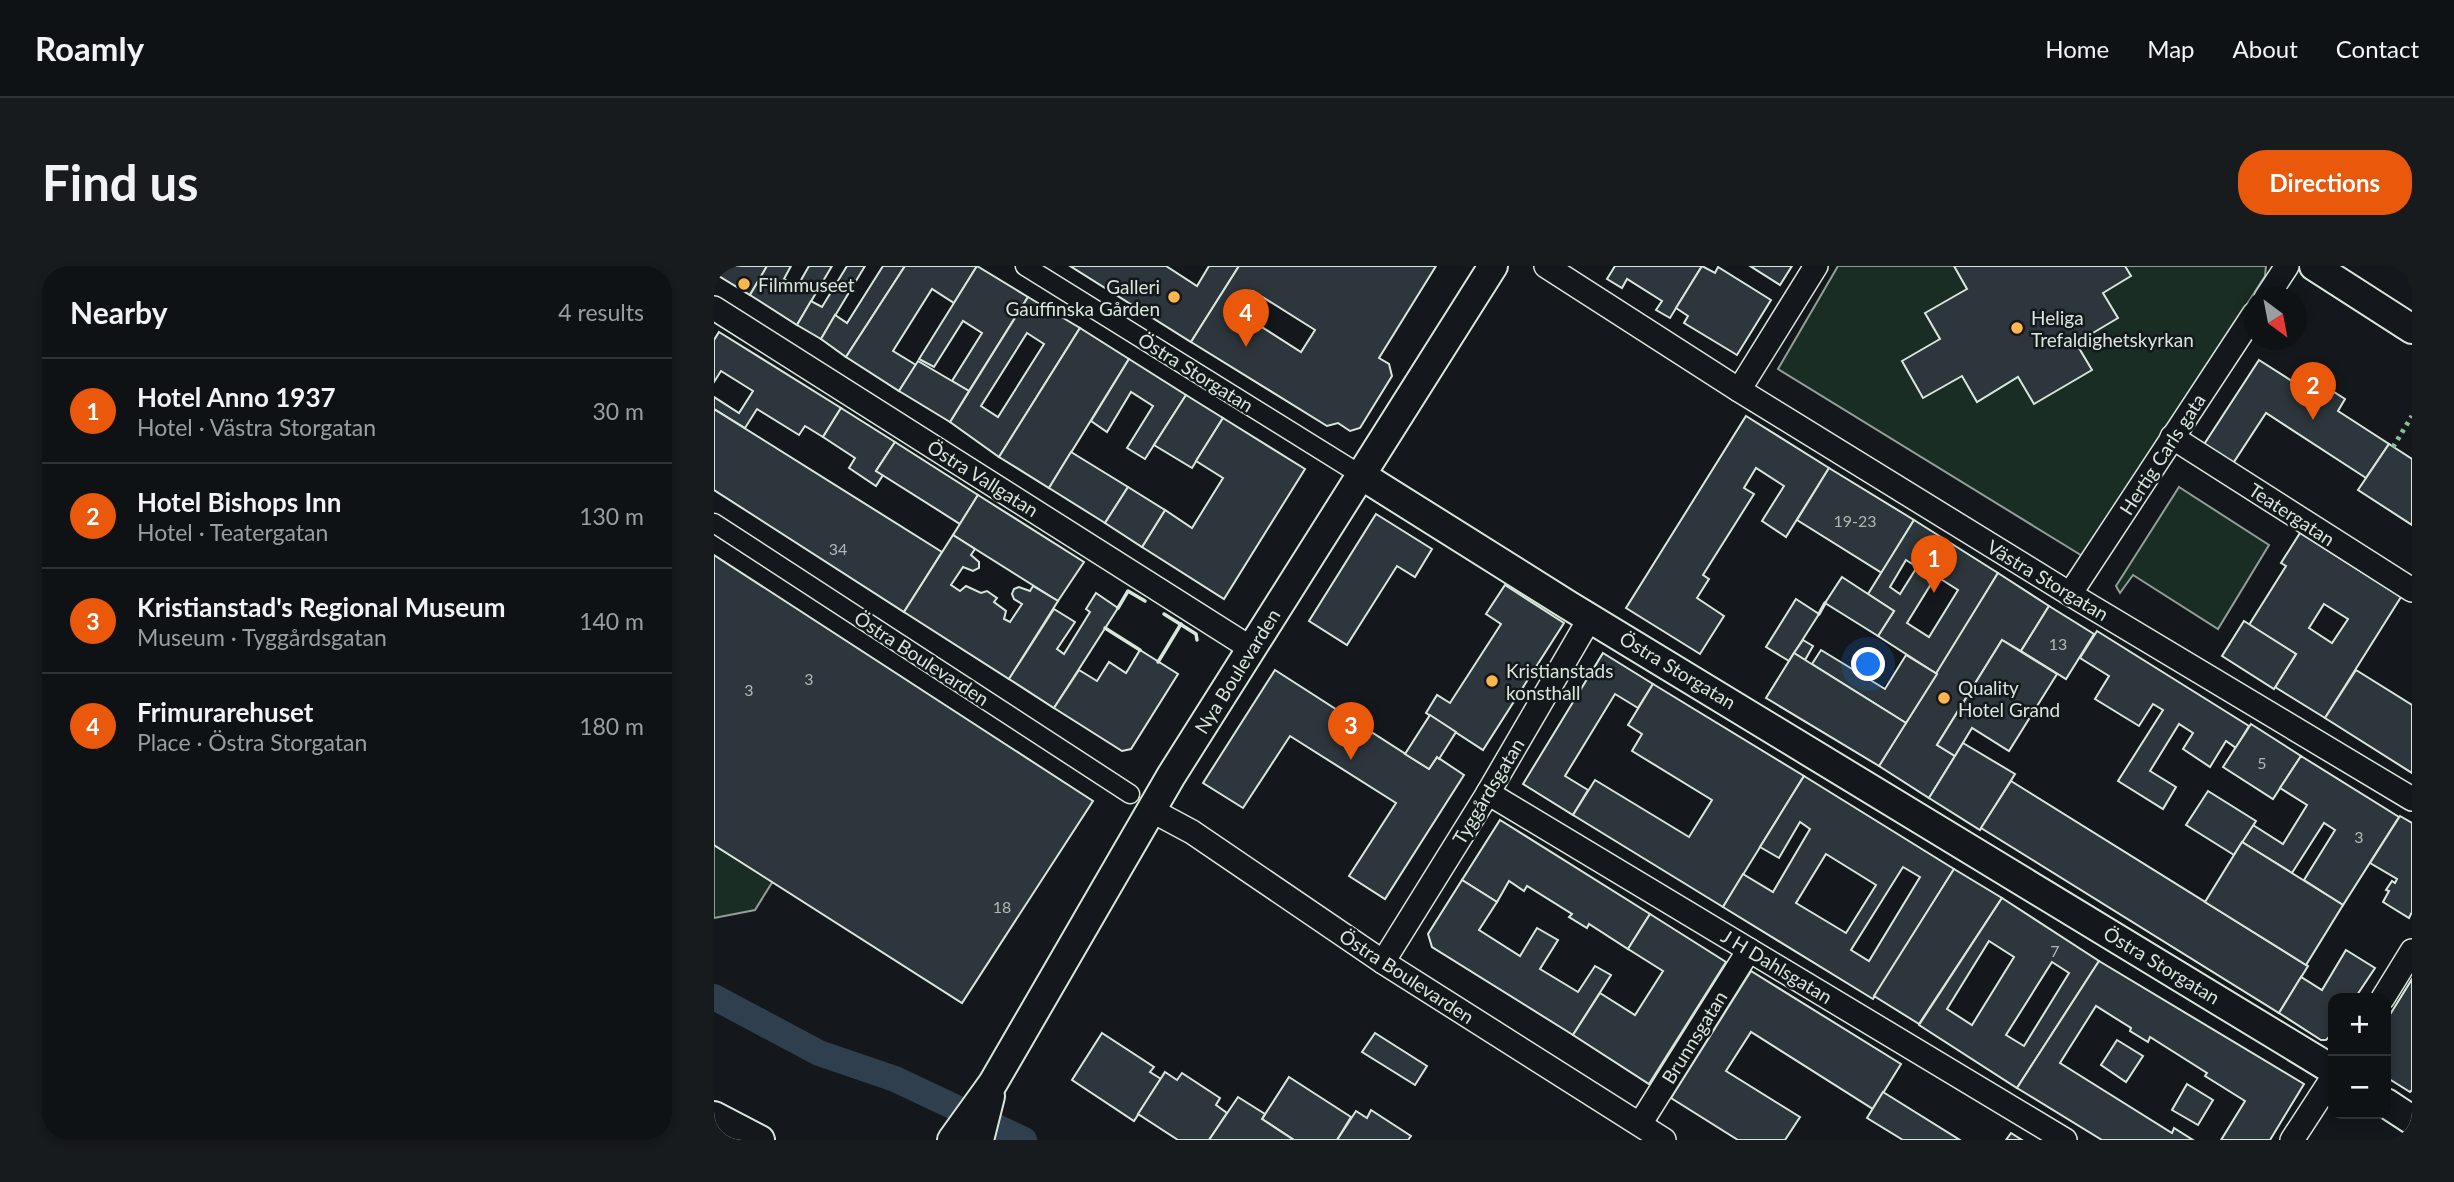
<!DOCTYPE html>
<meta charset="utf-8">
<style>
:root{--surface:#0f1215;--page:#181b1e;--text:#f1f3f6;--muted:#9b9ea0;--line:#2f3234;--accent:#ea580c}
body{margin:0;font-family:Lato,sans-serif;background:var(--page);color:var(--text)}
.controls{position:absolute;right:21px;bottom:21px;display:grid;overflow:hidden;border-radius:14px;box-shadow:0 4px 10px #0003}
.controls button{width:63px;height:63px;display:grid;place-items:center;padding:0;border:0;border-bottom:2px solid var(--line);background:var(--surface);color:var(--text);font:35px sans-serif}
.compass{position:absolute;left:1530px;top:21px;width:63px;height:63px;border-radius:50%;background:var(--surface);box-shadow:0 4px 10px #0003;rotate:148deg}
.you{position:absolute;left:1155px;top:399px;width:24px;height:24px;margin:-18px;border:5px solid #fff;border-radius:50%;background:#1a73e8;box-shadow:0 0 0 10px #1a73e833}
.badge{display:grid;place-items:center;width:46px;height:46px;border-radius:50%;background:var(--accent);color:#fff;font-size:23px;font-weight:700}
.pin{position:absolute;translate:-50% -58px;filter:drop-shadow(0 2px 4px #0008)}
.pin::after{content:'';position:absolute;top:37px;width:24px;height:21px;background:inherit;clip-path:polygon(0 0,100% 0,50% 100%)}
.list{margin:0;padding:0;list-style:none}
h2{display:flex;justify-content:space-between;align-items:center;height:91px;margin:0;padding:0 28px;font-size:30px}
h2 small{font-size:23px;font-weight:400;color:var(--muted)}
.list li{display:grid;grid-template-columns:46px 1fr auto;gap:21px;align-items:center;box-sizing:border-box;height:105px;padding:0 28px;border-top:2px solid var(--line)}
.list b{display:block;font-size:26px;white-space:nowrap}
.list p{margin:0;font-size:23px;white-space:nowrap;color:var(--muted)}
.list em{font-size:23px;font-style:normal;color:var(--muted)}
.map{position:relative;flex:none;width:1698px;height:874px;overflow:hidden;border-radius:28px}
header{display:flex;align-items:center;gap:42px;box-sizing:border-box;height:98px;padding:0 35px;background:var(--surface);border-bottom:2px solid var(--line)}
header strong{font-size:33px}
nav{display:flex;gap:38px;margin-inline-start:auto;font-size:24px}
.intro{display:flex;align-items:center;justify-content:space-between;box-sizing:border-box;height:168px;padding:0 42px}
h1{margin:0;font-size:49px}
.button{padding:18px 32px;border-radius:28px;background:var(--accent);color:#fff;font-size:24px;font-weight:700}
main{display:flex;gap:42px;padding:0 42px}
aside{flex:1;background:var(--surface);border-radius:28px;box-shadow:0 4px 10px #0003}
.map>svg:first-child{display:block}
.green{fill:#1a2d24;stroke:#939e99;stroke-width:2}
.lines{fill:none;stroke-linecap:round;stroke-linejoin:round}
.canal{stroke:#2f3f4d;stroke-width:26}
.building{fill:#2c363c;stroke:#d8e6dc;stroke-width:2;fill-rule:evenodd}
.pedestrian-casing{stroke:#d8e6dc;stroke-width:21}
.minor-casing{stroke:#d8e6dc;stroke-width:26}
.tertiary-casing{stroke:#d8e6dc;stroke-width:32}
.pedestrian{stroke:#14181c;stroke-width:18}
.minor{stroke:#14181c;stroke-width:23}
.tertiary{stroke:#14181c;stroke-width:28}
.hedge{stroke:#8ac095;stroke-width:5;stroke-dasharray:3.5 5;stroke-linecap:butt}
.wall{stroke:#d8e6dc;stroke-width:3.5}
.poi-dot{fill:#ffb74d;stroke:#14181c;stroke-width:2.5}
.labels{text-anchor:middle;dominant-baseline:central;stroke-width:5;stroke-linejoin:round;paint-order:stroke}
.number-label{font-size:16px;fill:#adbab4}
.poi-label{font-size:19px;fill:#d8e6dc;stroke:#14181c;text-anchor:start}
.street-label{font-size:19px;fill:#d8e6dc;stroke:#14181c}
</style>
<header>
<strong>Roamly</strong>
<nav><a>Home</a><a>Map</a><a>About</a><a>Contact</a></nav>
</header>
<div class="intro"><h1>Find us</h1><a class="button">Directions</a></div>
<main>
<aside>
<h2>Nearby<small>4 results</small></h2>
<ul class="list">
<li><span class="badge">1</span><div><b>Hotel Anno 1937</b><p>Hotel · Västra Storgatan</p></div><em>30 m</em></li>
<li><span class="badge">2</span><div><b>Hotel Bishops Inn</b><p>Hotel · Teatergatan</p></div><em>130 m</em></li>
<li><span class="badge">3</span><div><b>Kristianstad's Regional Museum</b><p>Museum · Tyggårdsgatan</p></div><em>140 m</em></li>
<li><span class="badge">4</span><div><b>Frimurarehuset</b><p>Place · Östra Storgatan</p></div><em>180 m</em></li>
</ul>
</aside>
<div class="map">
<svg width="1698" height="874" viewBox="0 0 1698 874">
<rect width="100%" height="100%" fill="#14181c"/>
<!-- green -->
<g class="green">
<path d="M1124 0H1552L1551 10 1370 291 1064 103Z"/>
<path d="M1465 221 1555 279 1504 363 1419 309 1406 327 1402 320Z"/>
<path d="M0 579 59 615 41 644 0 652Z"/>
</g>
<g class="lines">
<!-- canal -->
<path class="canal" d="M0 731 105 787 181 813 310 874"/>
</g>
<!-- building -->
<g class="building">
<path d="M0 0H53L36 29 0 7Z"/>
<path d="M53 0H77L70 13 83 21 95 0H118L83 59 36 29Z"/>
<path d="M133 0H151L107 73 83 59 97 35 108 41Z"/>
<path d="M169 0H191L132 91 107 73 121 49 133 57Z"/>
<path d="M191 0H263L240 37 218 23 179 85 202 99 185 125 132 91Z"/>
<path d="M263 0 314 31 255 125 238 115 268 67 249 55 220 101 205 93Z"/>
<path d="M356 0H452L483 20 495 0H525L477 76Z"/>
<path d="M525 0H722L665 92 675 98 678 110 646 162 636 165 624 157 613 160 477 76ZM539 25 601 64 587 86 540 56 532 45V35Z"/>
<path d="M901 0H988L956 52 942 44 948 35 913 13 908 22 893 13Z"/>
<path d="M988 0 1001 7 1004 1 1057 34 1023 89 970 57 974 50 962 42Z"/>
<path d="M1036 0H1078L1066 19Z"/>
<path d="M1240 0H1411L1417 10 1389 27 1404 52 1362 77 1378 104 1320 138 1304 111 1263 136 1248 110 1209 132 1188 95 1226 73 1211 47 1253 23Z"/>
<path d="M314 31 366 62 285 191 236 156ZM313 67 330 78 284 151 267 140Z"/>
<path d="M366 62 415 93 335 222 285 191Z"/>
<path d="M5 66 127 142 109 171 91 160 85 169 43 143 31 162 0 143V131L25 147 39 125 7 105 0 116V74Z"/>
<path d="M415 93 472 129 431 193 413 182 439 140 417 126 393 166 377 155Z"/>
<path d="M1545 94 1595 126 1603 115 1631 133 1624 145 1675 178 1652 212 1552 147 1516 202 1487 183Z"/>
<path d="M204 95 255 125 236 156 185 125Z"/>
<path d="M472 129 509 152 478 202 440 179Z"/>
<path d="M127 142 181 176 162 205 169 209 162 220 135 202 141 192 109 171Z"/>
<path d="M0 143 228 286 190 346 0 224Z"/>
<path d="M1032 150 1115 202 1072 271 1048 255 1070 220 1042 202 1030 222 1040 228 989 309 995 313 983 332 1010 350 986 388 912 342Z"/>
<path d="M509 152 591 203 510 333 428 281 451 244 478 262 509 212 482 195Z"/>
<path d="M181 176 264 229 246 258 162 205Z"/>
<path d="M1675 178 1698 193V259L1644 224Z"/>
<path d="M357 186 414 221 391 257 335 222Z"/>
<path d="M1115 202 1200 254 1168 307 1083 254Z"/>
<path d="M414 221 451 244 428 281 391 257Z"/>
<path d="M264 229 370 296 344 335 239 269Z"/>
<path d="M662 248 718 283 701 311 683 300 633 379 595 355Z"/>
<path d="M1200 254 1284 307 1223 408 1164 370 1180 345 1154 328ZM1192 294 1203 301 1186 328 1176 321ZM1222 310 1244 324 1215 371 1193 357Z"/>
<path d="M1586 267 1687 331 1611 452 1561 421 1582 388 1535 359 1572 300 1567 297ZM1610 338 1634 353 1618 377 1595 362Z"/>
<path d="M239 269 261 283 257 289 265 296V302L259 305 249 301 237 319 246 325 252 320 267 327 273 325 283 332 280 336 292 345 290 353 296 356 308 338 300 333 298 328 300 323 305 321 316 325 319 320 344 335 295 413 190 346Z"/>
<path d="M0 289 379 535 248 737 0 579Z"/>
<path d="M1284 307 1335 340 1307 385 1288 374 1223 479 1241 490 1215 532 1165 500Z"/>
<path d="M1128 311 1180 345 1164 370 1111 337Z"/>
<path d="M791 319 850 357 769 484 712 447 723 429 736 437 787 358 772 348Z"/>
<path d="M382 327 404 342 340 442 295 413 340 343 361 356 343 383 350 388 376 346 372 343Z"/>
<path d="M1082 333 1105 348 1075 395 1052 381Z"/>
<path d="M1335 340 1380 368 1352 413 1307 385Z"/>
<path d="M1530 355 1582 388 1560 423 1508 390Z"/>
<path d="M1383 365 1535 460 1522 482 1512 475 1496 501 1469 483 1479 467 1465 458 1436 505 1462 521 1449 543 1404 515 1449 444 1439 438 1425 460 1381 433 1395 410 1366 392Z"/>
<path d="M1089 374 1099 380 1091 394 1080 387Z"/>
<path d="M1288 374 1343 408 1295 485 1258 462 1241 490 1223 479Z"/>
<path d="M426 384 464 408 417 483 408 485 340 442 365 404 383 415 395 396 412 407Z"/>
<path d="M1107 384 1171 423 1192 389 1223 408 1192 457 1098 398Z"/>
<path d="M889 387 939 418 924 442 901 428 851 510 874 524 859 549 809 518Z"/>
<path d="M1080 387 1192 457 1165 500 1052 432Z"/>
<path d="M561 404 715 503 723 491 750 509 671 633 635 610 682 537 576 470 529 542 489 517Z"/>
<path d="M1642 404 1698 439V507L1611 452Z"/>
<path d="M939 418 1090 510 1009 641 859 549 881 514 975 571 998 534 918 485 928 468 914 459Z"/>
<path d="M716 449 742 466 725 493 723 491 715 503 691 488Z"/>
<path d="M1537 458 1587 490 1559 533 1509 501Z"/>
<path d="M1249 477 1301 508 1266 564 1215 532Z"/>
<path d="M1587 490 1685 551 1629 639 1590 614 1621 564 1610 557 1578 607 1528 576 1539 559 1569 578 1593 539 1566 522Z"/>
<path d="M1090 510 1240 603 1159 733 1009 641 1029 608 1059 626 1096 563 1086 556 1065 592 1046 581ZM1112 588 1162 619 1132 667 1082 637ZM1189 601 1206 611 1155 695 1137 684Z"/>
<path d="M1297 515 1594 700 1565 747 1267 562Z"/>
<path d="M1494 525 1542 555 1520 589 1472 559Z"/>
<path d="M1686 550 1698 557V646L1695 652 1669 636 1675 625 1672 624 1678 615 1681 617 1683 613 1656 597Z"/>
<path d="M786 554 936 648 914 683 875 658 873 662 855 651 858 648 813 620 810 625 795 615 783 636 748 614Z"/>
<path d="M1528 576 1629 639 1592 699 1491 636Z"/>
<path d="M1240 603 1288 632 1205 758 1160 730Z"/>
<path d="M748 614 783 636 765 664 806 690 823 662 844 674 826 703 864 726 881 700 897 709 859 769 718 681 714 668Z"/>
<path d="M1288 632 1385 695 1303 822 1205 759ZM1275 675 1300 691 1258 759 1233 743ZM1338 696 1355 707 1310 780 1292 769Z"/>
<path d="M936 648 1012 696 935 818 859 769 886 727 921 749 949 705 914 683Z"/>
<path d="M1632 684 1661 702 1641 732H1619V767L1612 774H1607L1565 747 1587 711 1608 724Z"/>
<path d="M1385 695 1590 818 1556 874H1507L1531 835 1491 810 1493 807 1436 771 1434 776 1416 765 1417 762 1382 740 1346 797 1458 867 1460 862 1479 874H1388L1303 822Z"/>
<path d="M1037 705 1187 798 1159 843 1037 766 1012 805 1086 851 1071 874H1024L957 832Z"/>
<path d="M1698 713V824L1696 826 1672 811V755Z"/>
<path d="M388 767 440 801 436 806 447 813 420 855 358 814Z"/>
<path d="M661 767 713 800 701 819 648 786Z"/>
<path d="M1403 774 1429 790 1412 816 1387 799Z"/>
<path d="M451 806 463 814 468 807 506 832 502 839 513 847 495 874H464L424 848Z"/>
<path d="M575 811 637 851 623 874H580L548 853Z"/>
<path d="M1473 818 1499 834 1484 859 1458 844Z"/>
<path d="M1169 826 1246 874H1189L1153 852Z"/>
<path d="M524 831 551 848 548 853 580 874H495Z"/>
<path d="M657 844 697 870 694 874H623L642 845 653 852Z"/>
<path d="M1297 867 1308 874H1292Z"/>
</g>
<g class="lines">
<defs>
<g id="pedestrian">
<path d="M311 0 647 209"/>
<path d="M0 257 416 528"/>
</g>
<g id="minor">
<path d="M832 0 1025 124 1356 328 1698 533"/>
<path d="M1552 32 1573 0"/>
<path d="M0 42 538 383"/>
<path d="M1025 124 1102 0"/>
<path d="M1458 171 1698 324"/>
<path d="M1356 328 1540 48"/>
<path d="M774 527 1351 874"/>
<path d="M437 544 478 566 669 696 950 874"/>
<path d="M669 696 774 527 876 352"/>
<path d="M1669 732 1698 685"/>
<path d="M926 858 1035 684"/>
<path d="M1578 874 1619 811"/>
</g>
<g id="tertiary">
<path d="M1600 0 1698 63"/>
<path d="M647 209 854 339 1619 804"/>
<path d="M1672 837 1698 854"/>
<path d="M0 850 46 874"/>
<path d="M238 874 279 817 457 510 779 0"/>
<path d="M265 874 276 830"/>
</g>
</defs>
<!-- pedestrian casing -->
<use href="#pedestrian" class="pedestrian-casing"/>
<!-- minor casing -->
<use href="#minor" class="minor-casing"/>
<!-- tertiary casing -->
<use href="#tertiary" class="tertiary-casing"/>
<!-- pedestrian -->
<use href="#pedestrian" class="pedestrian"/>
<!-- minor -->
<use href="#minor" class="minor"/>
<!-- tertiary -->
<use href="#tertiary" class="tertiary"/>
<!-- hedge -->
<path class="hedge" d="M1679 181 1698 150"/>
<!-- wall -->
<g class="wall">
<path d="M404 342 414 325 431 335"/>
<path d="M450 348 482 368 483 374"/>
<path d="M1105 348 1111 337"/>
<path d="M391 362 426 384"/>
<path d="M444 396 467 358"/>
</g>
</g>
<!-- markers -->
<g class="poi-dot">
<circle cx="30" cy="18" r="7"/>
<circle cx="460" cy="31" r="7"/>
<circle cx="1303" cy="62" r="7"/>
<circle cx="778" cy="415" r="7"/>
<circle cx="1230" cy="432" r="7"/>
</g>
<g class="labels">
<!-- number labels -->
<g class="number-label">
<text x="1141" y="254">19-23</text>
<text x="124" y="282">34</text>
<text x="1344" y="377">13</text>
<text x="95" y="412">3</text>
<text x="35" y="423">3</text>
<text x="1548" y="496">5</text>
<text x="1645" y="570">3</text>
<text x="288" y="640">18</text>
<text x="1341" y="684">7</text>
</g>
<!-- poi labels -->
<g class="poi-label">
<text x="44" y="18">Filmmuseet</text>
<text x="446" y="20" text-anchor="end">Galleri<tspan x="446" dy="22">Gauffinska Gården</tspan></text>
<text x="1317" y="51">Heliga<tspan x="1317" dy="22">Trefaldighetskyrkan</tspan></text>
<text x="792" y="404">Kristianstads<tspan x="792" dy="22">konsthall</tspan></text>
<text x="1244" y="421">Quality<tspan x="1244" dy="22">Hotel Grand</tspan></text>
</g>
<!-- street labels -->
<g class="street-label">
<text transform="translate(482 106) rotate(32)">Östra Storgatan</text>
<text transform="translate(1448 188) rotate(-57)">Hertig Carls gata</text>
<text transform="translate(269 212) rotate(32)">Östra Vallgatan</text>
<text transform="translate(1578 248) rotate(33)">Teatergatan</text>
<text transform="translate(1334 314) rotate(31)">Västra Storgatan</text>
<text transform="translate(208 392) rotate(33)">Östra Boulevarden</text>
<text transform="translate(964 404) rotate(31)">Östra Storgatan</text>
<text transform="translate(523 405) rotate(-58)">Nya Boulevarden</text>
<text transform="translate(774 525) rotate(-59)">Tyggårdsgatan</text>
<text transform="translate(1448 699) rotate(31)">Östra Storgatan</text>
<text transform="translate(1063 700) rotate(31)">J H Dahlsgatan</text>
<text transform="translate(693 710) rotate(33)">Östra Boulevarden</text>
<text transform="translate(980 771) rotate(-58)">Brunnsgatan</text>
</g>
</g>
</svg>
<div class="controls">
<button>+</button>
<button>−</button>
</div>
<svg class="compass" viewBox="-18 -18 36 36"><path d="M0-13l5 13h-10z" fill="#e53935"/><path d="M0 13l5-13h-10z" fill="#9b9ea0"/></svg>
<div class="you"></div>
<div class="pin badge" style="left:1220px;top:327px">1</div>
<div class="pin badge" style="left:1599px;top:154px">2</div>
<div class="pin badge" style="left:637px;top:494px">3</div>
<div class="pin badge" style="left:532px;top:81px">4</div>
</div>
</main>
